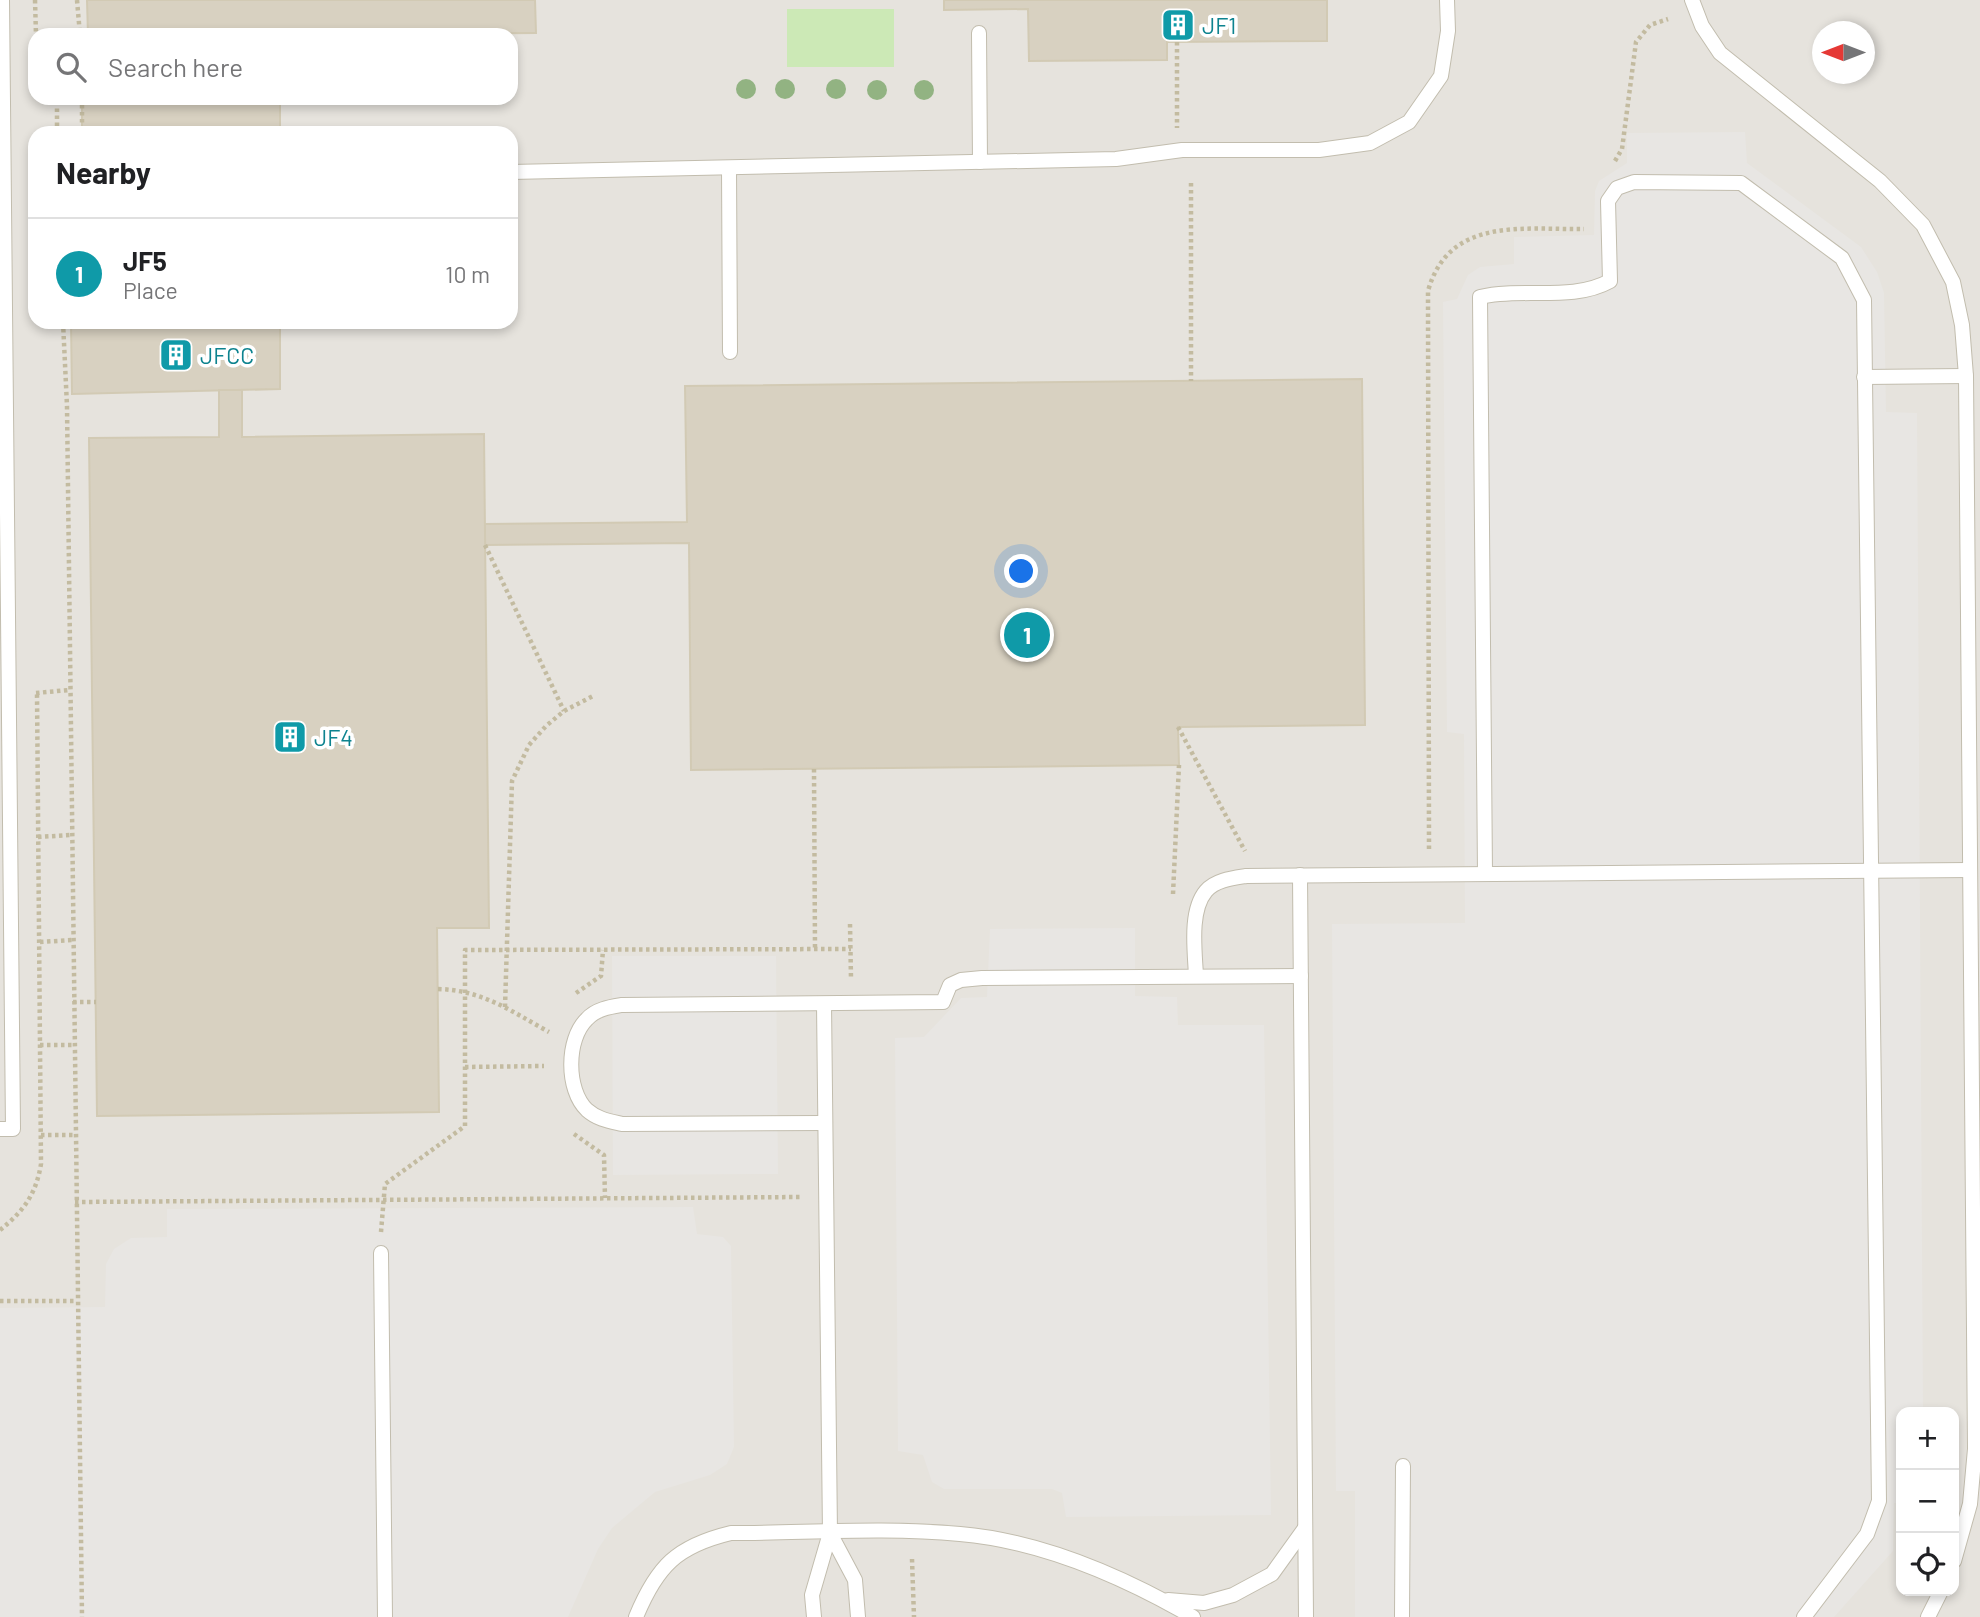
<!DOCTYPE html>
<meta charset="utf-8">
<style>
:root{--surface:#fff;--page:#f2f2f2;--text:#202124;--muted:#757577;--line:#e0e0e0;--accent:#2563eb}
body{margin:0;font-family:Barlow,sans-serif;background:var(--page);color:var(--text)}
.controls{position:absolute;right:21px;bottom:21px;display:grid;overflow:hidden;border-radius:14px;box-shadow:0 4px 10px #0003}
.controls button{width:63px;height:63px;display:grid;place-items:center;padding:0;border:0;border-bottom:2px solid var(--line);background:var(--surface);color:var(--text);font:35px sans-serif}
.compass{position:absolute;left:1812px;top:21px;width:63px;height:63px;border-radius:50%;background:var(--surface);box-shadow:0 4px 10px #0003;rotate:270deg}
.you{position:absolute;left:1022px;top:572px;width:24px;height:24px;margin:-18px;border:5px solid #fff;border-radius:50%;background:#1a73e8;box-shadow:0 0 0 10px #1a73e833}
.badge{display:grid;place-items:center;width:46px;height:46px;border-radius:50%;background:var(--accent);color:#fff;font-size:23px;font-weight:700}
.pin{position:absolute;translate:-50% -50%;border:4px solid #fff;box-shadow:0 2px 7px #0006}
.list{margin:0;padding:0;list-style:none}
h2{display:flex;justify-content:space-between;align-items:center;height:91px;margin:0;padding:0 28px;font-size:30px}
h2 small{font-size:23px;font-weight:400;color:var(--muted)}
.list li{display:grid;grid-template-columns:46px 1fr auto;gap:21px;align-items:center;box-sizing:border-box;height:112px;padding:0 28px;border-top:2px solid var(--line)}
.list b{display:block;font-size:26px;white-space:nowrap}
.list p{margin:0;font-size:23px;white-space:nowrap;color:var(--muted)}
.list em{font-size:23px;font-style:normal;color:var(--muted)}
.icon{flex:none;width:38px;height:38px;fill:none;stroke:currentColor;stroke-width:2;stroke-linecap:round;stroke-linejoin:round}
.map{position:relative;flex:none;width:1980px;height:1617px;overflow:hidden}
.search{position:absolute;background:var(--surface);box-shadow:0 4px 10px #0003;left:28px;top:28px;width:490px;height:77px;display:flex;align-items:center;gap:18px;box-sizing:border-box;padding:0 24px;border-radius:21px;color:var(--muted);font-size:26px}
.panel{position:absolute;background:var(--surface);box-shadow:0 4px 10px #0003;left:28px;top:126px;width:490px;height:203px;border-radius:21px}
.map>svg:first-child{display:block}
.industrial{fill:#e6e3dd;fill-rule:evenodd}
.green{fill:#cce9b6}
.parking{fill:#e8e6e3}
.building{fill:#d8d1c1;stroke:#d2cab4;stroke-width:2}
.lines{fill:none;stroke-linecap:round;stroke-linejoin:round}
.lane-casing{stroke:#c2bdae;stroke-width:16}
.path{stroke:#c3bba0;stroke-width:4.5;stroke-dasharray:3.5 3.5;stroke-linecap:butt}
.lane{stroke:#fff;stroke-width:14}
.tree{fill:#92b382}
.labels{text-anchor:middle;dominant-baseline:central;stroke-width:7;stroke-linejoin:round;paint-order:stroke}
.culture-label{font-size:23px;fill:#0d838f;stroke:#fff;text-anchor:start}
</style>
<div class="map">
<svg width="1980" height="1617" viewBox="0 0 1980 1617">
<rect width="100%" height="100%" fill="#f6f4ec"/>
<!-- industrial -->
<path class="industrial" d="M0 0H1980V1617H0ZM1822 32H1864V74H1822ZM35 35H511V98H35ZM35 133H511V322H35ZM1901 1412H1954V1591H1901Z"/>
<!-- green -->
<rect class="green" x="787" y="9" width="107" height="58"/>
<!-- parking -->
<g class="parking">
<path d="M1745 132 1747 163 1861 247 1877 272 1884 293 1886 412 1917 413 1923 1412H1901V1503H1894L1893 1551 1834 1617H1355V1491H1336L1332 924 1465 923 1464 734 1447 732 1443 302 1457 299 1468 275 1480 267 1514 264V237L1594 235 1595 191 1599 181 1627 163V133Z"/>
<path d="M1135 928V996L1177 997 1178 1025H1264L1271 1515 1066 1517 1062 1493 1052 1489H944L932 1482 923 1455 898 1451 895 1038 924 1037 961 998 987 997 990 929Z"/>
<path d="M612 956H776L778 1174 613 1175Z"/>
<path d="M693 1207 697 1234 723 1237 731 1246 734 1447 727 1464 710 1475 655 1492 612 1528 598 1549 568 1617H0V1308L105 1307 106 1264 114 1249 131 1238 167 1237V1209Z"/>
</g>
<!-- building -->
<g class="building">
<path d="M87 0H535L536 33 88 35Z"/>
<path d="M944 0H1327V41L1167 42V60L1029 61 1028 9 944 10Z"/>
<rect x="82" y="98" width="198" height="35"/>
<path d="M71 322H280V389L72 394Z"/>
<path d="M1362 379 1365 725 1178 727 1179 765 691 770 689 543 485 545V524L687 522 685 386Z"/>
<path d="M219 390H242V437L484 434 489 928H437L439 1112 97 1116 89 438 219 437Z"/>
</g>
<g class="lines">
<defs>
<g id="lane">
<path d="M1692 0 1702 26 1720 53 1880 181 1923 225 1953 282 1962 325 1966 376 1975 1449 1970 1504 1954 1561"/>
<path d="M979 33 980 162"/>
<path d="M729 168 730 352"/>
<path d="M511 172 1116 159 1182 150H1319L1370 143 1409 122 1441 76 1448 31 1447 0"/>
<path d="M1864 377 1966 376"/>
<path d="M1485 874 1480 297C1522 287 1572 302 1610 281L1608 201 1617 188 1634 182 1741 183 1842 258 1864 300 1879 1501 1867 1534 1804 1617"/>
<path d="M1300 875 1306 1617"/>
<path d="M1196 976C1195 952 1189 911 1206 891 1215 880 1233 878 1246 876L1970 870"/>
<path d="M825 1123 622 1124C609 1121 597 1119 587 1110 566 1090 566 1039 587 1019 596 1009 610 1007 622 1005L943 1002 950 985 961 980 982 978 1301 976"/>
<path d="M0 1129H13L2 0"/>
<path d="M381 1253 385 1617"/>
<path d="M830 1533 855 1580 858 1617"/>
<path d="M1168 1600 1204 1603 1233 1595 1272 1574 1305 1528"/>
<path d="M636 1617C657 1566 677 1546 731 1533 806 1533 884 1527 960 1534 1042 1541 1122 1576 1193 1617"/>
<path d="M814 1617 812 1595 830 1533 824 1004"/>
<path d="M1402 1617 1403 1466"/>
<path d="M1928 1617 1941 1591"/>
</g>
</defs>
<!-- lane casing -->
<use href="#lane" class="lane-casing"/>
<!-- path -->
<g class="path">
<path d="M35 0 36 35"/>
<path d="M77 0 80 35"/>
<path d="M1177 42V128"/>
<path d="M82 98V133"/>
<path d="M57 133V98"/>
<path d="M1615 161 1622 149 1636 42 1650 25 1668 19"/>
<path d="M1191 183V381"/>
<path d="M63 322 67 406 82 1617"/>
<path d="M485 545 564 711"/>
<path d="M36 693 69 690"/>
<path d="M1178 727 1245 851"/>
<path d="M814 769 815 949"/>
<path d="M38 837 71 835"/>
<path d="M1429 849 1428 291C1449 216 1523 230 1584 229"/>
<path d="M1173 894 1179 765"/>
<path d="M850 924 851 979"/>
<path d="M40 942 73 940"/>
<path d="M438 989C482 990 511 1011 549 1032"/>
<path d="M576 993 601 976 603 950"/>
<path d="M73 1002H96"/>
<path d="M505 1007 512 781 529 745 546 726 564 711 593 696"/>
<path d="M40 1045H74"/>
<path d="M465 1067 544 1066"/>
<path d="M574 1134 604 1155 605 1198"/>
<path d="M41 1135H75"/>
<path d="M75 1202 802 1197"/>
<path d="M0 1230C24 1211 36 1194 41 1164L37 693"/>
<path d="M381 1232 385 1184 465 1126V950L851 949"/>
<path d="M0 1301H77"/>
<path d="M912 1559 914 1617"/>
</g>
<!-- lane -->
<use href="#lane" class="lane"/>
</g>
<!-- trees -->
<g class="tree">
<circle cx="746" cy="89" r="10"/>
<circle cx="785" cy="89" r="10"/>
<circle cx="836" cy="89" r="10"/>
<circle cx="877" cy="90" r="10"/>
<circle cx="924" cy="90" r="10"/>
</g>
<!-- icons -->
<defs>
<symbol id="building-square" viewBox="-11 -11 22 22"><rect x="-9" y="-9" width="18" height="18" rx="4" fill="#0f9aa8" stroke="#fff"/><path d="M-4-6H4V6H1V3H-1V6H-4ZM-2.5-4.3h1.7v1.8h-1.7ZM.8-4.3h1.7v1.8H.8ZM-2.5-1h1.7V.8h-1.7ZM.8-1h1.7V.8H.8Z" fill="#fff"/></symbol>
</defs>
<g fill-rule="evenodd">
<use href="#building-square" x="1159" y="6" width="38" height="38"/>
<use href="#building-square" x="157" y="336" width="38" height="38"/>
<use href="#building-square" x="271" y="718" width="38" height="38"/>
</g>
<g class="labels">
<!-- culture labels -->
<g class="culture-label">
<text x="1202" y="25">JF1</text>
<text x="200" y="355">JFCC</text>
<text x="314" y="737">JF4</text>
</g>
</g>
</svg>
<div class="controls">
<button>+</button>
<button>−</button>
<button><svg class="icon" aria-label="locate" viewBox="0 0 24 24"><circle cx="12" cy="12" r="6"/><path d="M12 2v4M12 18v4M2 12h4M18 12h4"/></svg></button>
</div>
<svg class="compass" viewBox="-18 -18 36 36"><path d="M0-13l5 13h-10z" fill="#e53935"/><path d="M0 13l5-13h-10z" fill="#757577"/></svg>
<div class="you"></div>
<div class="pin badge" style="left:1027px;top:635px;background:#0f9aa8">1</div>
<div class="search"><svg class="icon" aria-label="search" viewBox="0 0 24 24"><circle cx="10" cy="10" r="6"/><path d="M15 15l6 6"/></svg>Search here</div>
<section class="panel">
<h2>Nearby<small></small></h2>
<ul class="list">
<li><span class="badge" style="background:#0f9aa8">1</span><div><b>JF5</b><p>Place</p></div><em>10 m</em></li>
</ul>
</section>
</div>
